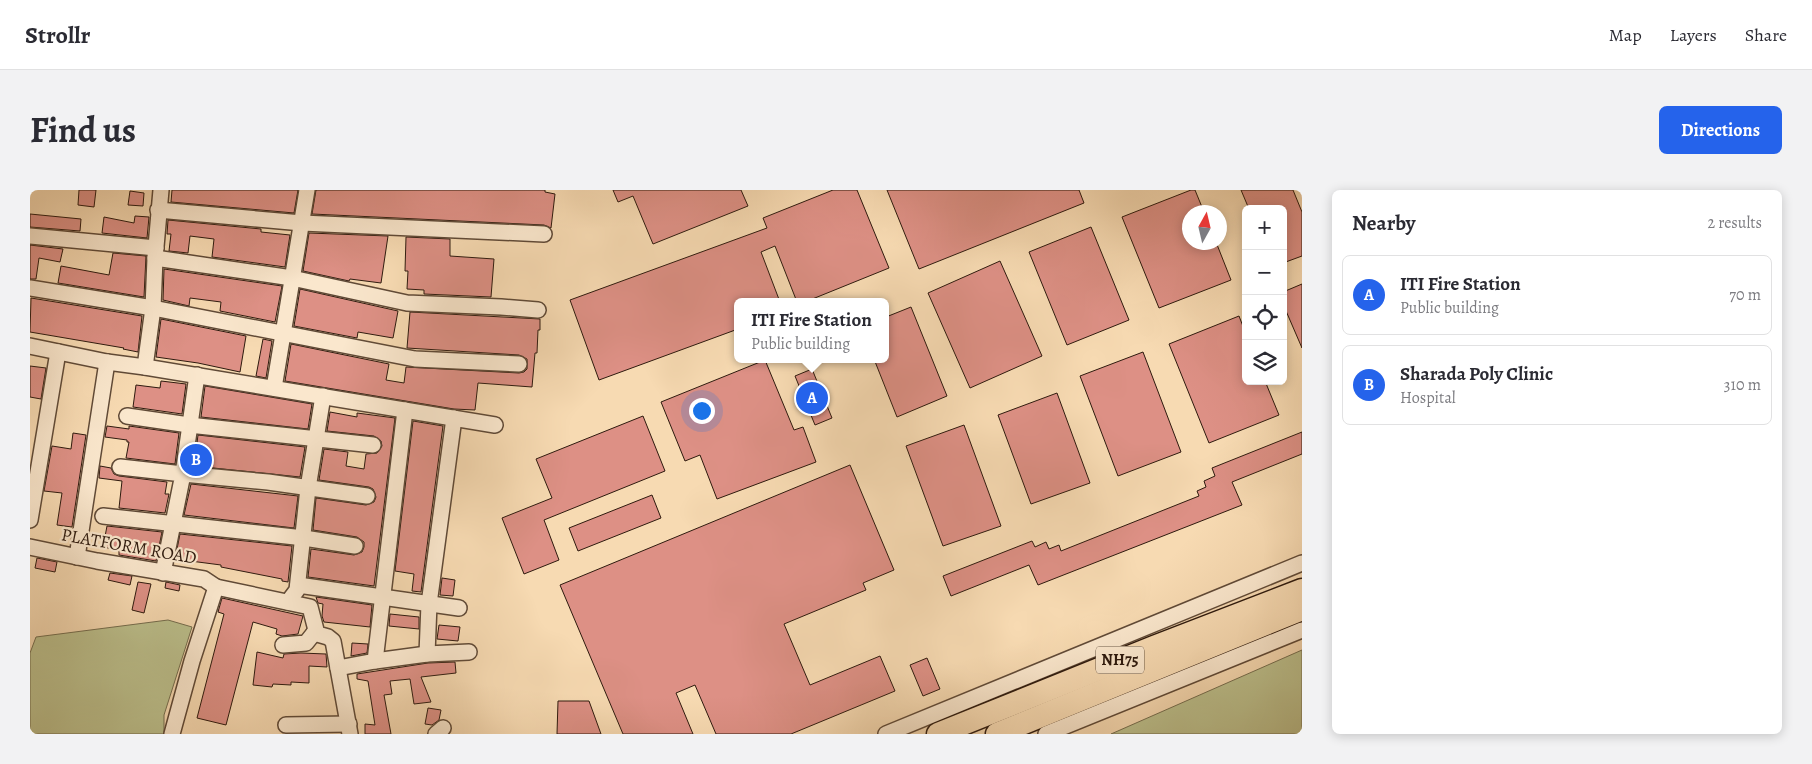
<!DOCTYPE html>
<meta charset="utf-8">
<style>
:root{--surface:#fff;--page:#f2f2f3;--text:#2b2b33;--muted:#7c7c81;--line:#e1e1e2;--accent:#2563eb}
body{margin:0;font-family:Alegreya,serif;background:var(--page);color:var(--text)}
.controls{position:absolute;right:15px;top:15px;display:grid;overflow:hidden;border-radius:8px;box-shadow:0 2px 12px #0003}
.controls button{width:45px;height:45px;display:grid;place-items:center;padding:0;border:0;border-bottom:1px solid var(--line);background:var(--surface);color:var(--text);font:25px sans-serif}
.compass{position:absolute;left:1152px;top:15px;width:45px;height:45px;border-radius:50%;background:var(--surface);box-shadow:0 2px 12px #0003;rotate:8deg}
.you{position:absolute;left:671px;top:220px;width:18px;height:18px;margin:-12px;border:4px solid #fff;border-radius:50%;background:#1a73e8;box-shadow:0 0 0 8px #1a73e833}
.badge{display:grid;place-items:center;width:32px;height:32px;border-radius:50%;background:var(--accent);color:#fff;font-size:16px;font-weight:700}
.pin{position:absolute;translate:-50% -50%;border:2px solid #fff;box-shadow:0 1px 5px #0006}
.popup{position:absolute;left:704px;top:108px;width:155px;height:65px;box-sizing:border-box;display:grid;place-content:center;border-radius:8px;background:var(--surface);filter:drop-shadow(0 1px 4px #0005);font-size:16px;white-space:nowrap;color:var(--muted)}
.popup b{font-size:19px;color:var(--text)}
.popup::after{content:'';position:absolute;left:50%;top:100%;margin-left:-10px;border:10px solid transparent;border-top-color:var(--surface)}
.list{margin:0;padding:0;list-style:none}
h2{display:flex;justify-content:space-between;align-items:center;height:65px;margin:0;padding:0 20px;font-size:21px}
h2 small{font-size:16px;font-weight:400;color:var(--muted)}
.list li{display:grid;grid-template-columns:32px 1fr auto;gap:15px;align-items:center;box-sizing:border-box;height:80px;margin:0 10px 10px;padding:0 10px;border:1px solid var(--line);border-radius:8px}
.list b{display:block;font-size:19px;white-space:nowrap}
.list p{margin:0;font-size:16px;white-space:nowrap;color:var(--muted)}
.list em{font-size:16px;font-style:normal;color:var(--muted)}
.icon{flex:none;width:28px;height:28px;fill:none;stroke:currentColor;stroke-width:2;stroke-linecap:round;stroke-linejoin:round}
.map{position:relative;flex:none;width:1272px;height:544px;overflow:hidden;border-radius:8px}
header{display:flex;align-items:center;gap:30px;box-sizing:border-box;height:70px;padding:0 25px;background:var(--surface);border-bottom:1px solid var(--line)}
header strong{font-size:24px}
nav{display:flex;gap:28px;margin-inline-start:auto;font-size:18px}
.intro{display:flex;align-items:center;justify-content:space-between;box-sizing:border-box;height:120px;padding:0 30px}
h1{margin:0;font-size:35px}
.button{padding:12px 22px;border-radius:8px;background:var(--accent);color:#fff;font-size:18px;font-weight:700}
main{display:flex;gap:30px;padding:0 30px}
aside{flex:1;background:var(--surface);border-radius:8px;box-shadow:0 2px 12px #0003}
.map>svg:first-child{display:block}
.green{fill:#bcc08d;stroke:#756d4e}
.building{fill:#dd9085;stroke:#2e1a0e}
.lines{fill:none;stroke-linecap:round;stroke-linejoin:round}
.minor-casing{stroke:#604a37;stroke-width:18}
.highway-casing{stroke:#2e1a0e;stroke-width:25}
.minor{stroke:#fae7cd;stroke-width:15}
.highway{stroke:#f7dab2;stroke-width:22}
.labels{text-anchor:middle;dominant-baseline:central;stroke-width:4.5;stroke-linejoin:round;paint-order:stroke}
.shield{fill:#fae7cd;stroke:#6b5847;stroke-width:1}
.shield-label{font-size:16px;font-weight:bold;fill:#2e1a0e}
.street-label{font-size:18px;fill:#2e1a0e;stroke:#fae7cd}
</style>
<header>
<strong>Strollr</strong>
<nav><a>Map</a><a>Layers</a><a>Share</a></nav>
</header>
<div class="intro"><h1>Find us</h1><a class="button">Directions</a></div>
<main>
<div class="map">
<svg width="1272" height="544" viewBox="0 0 1272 544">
<rect width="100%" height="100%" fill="#f7dab2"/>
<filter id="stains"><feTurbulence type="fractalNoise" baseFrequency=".004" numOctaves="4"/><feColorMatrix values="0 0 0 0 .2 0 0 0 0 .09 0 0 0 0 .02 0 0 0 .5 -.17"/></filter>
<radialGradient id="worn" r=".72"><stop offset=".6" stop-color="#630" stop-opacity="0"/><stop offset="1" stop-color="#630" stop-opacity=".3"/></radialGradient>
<!-- green -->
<g class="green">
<path d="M138 430 162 437 134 525V544H0V463L6 447Z"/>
<path d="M1272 460V544H1081Z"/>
</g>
<!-- building -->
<g class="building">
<path d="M49 0H66L64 17 48 15Z"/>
<path d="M142 0H268L264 23 141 12Z"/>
<path d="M286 0H515V2L525 4 521 38 514 35 282 24Z"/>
<path d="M583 0H711L718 16 623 54 603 6 588 12Z"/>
<path d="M803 0H827L859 78 775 112H767L745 56 731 62 750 112H708V139L569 190 540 110 737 38 733 28Z"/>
<path d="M857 0H1049L1054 13 889 79Z"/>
<path d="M1161 0H1165L1174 22H1160V52H1186L1201 90 1129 118 1092 27Z"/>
<path d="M1211 0H1263L1272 22V66L1253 73V19H1219Z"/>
<path d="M100 1 114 3 113 16 98 15Z"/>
<path d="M0 24 51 29 50 41 0 37Z"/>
<path d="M105 26 119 27 117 48 72 43 74 27 104 33Z"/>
<path d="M138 30 231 39V42L260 45 255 77 182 67 184 49 160 46 158 63 139 61 141 44H137Z"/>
<path d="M1061 37 1099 130 1037 155 999 62Z"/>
<path d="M279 43 358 46 351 93 320 89 319 91 273 81Z"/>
<path d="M376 47 420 49V66L464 69 461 107 394 104V100L377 99 378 81H375Z"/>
<path d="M0 55 33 59 30 72 9 68 6 89H0Z"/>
<path d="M83 63 116 66 114 107 28 93 31 76 79 85Z"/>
<path d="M970 71 1012 166 940 198 898 103Z"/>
<path d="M134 79 252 96 245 132 190 121 191 112 160 108 159 116 133 110Z"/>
<path d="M1272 94V158L1253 114V102Z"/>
<path d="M270 99 368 121 363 148 328 142 327 148 264 136Z"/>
<path d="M1 108 112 126 108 162 93 159 94 158 0 142Z"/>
<path d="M881 117 917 206 867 227 844 169H856V127Z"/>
<path d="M380 122 510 129V140H508L507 163H505L502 197 448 193 445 220 424 219 255 191 261 154 359 174 356 190 374 193 376 177 489 183 494 182 497 179V169L489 165 377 158Z"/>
<path d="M1209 126 1216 144V191H1235L1249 225 1179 253 1139 154Z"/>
<path d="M131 129 216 146 210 182 168 173 126 167Z"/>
<path d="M233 149 242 151 236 188 226 186Z"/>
<path d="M1113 162 1151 262 1088 286 1050 186Z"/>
<path d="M735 170 764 240 773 237 786 272 687 309 670 265 655 271 631 212Z"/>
<path d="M0 176 16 178 11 209 0 207Z"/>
<path d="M782 179 802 228 785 235 765 186Z"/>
<path d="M131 191 156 194 152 224 103 217 106 195 130 198Z"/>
<path d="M175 196 282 214 278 239 171 227Z"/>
<path d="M1027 203 1060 293 1001 314 968 225Z"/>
<path d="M300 222 327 227V223L365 228 344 396 278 387 281 359 324 365 332 362 334 357V352L327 347 283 340 286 308 336 315 344 312 346 307 343 299 339 297 289 290 294 259 318 262 316 276 334 279 336 264 347 263 352 256 351 251 344 246 297 241Z"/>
<path d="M613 226 635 281 514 330 529 370 494 384 472 328 522 308 506 269Z"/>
<path d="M383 231 413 236 391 402 382 401 384 384 365 381Z"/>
<path d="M934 235 971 336 913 356 876 256Z"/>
<path d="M77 236 99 239V236L149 243 145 274 96 268 99 252H97V250L75 247Z"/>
<path d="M1272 242V264L1202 292 1212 315 1008 395 999 375 921 406 913 386 1002 351 1005 357 1016 352 1019 359 1029 355 1031 361 1169 306 1167 301 1176 297 1174 291 1185 286 1182 278Z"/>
<path d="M43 243 56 245 42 337 27 335 32 303 14 301 22 256 41 259Z"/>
<path d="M168 245 275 257 270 287 164 276Z"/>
<path d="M820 275 864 380 833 393 836 400 754 434 780 495 850 466 865 501 761 544H686L665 495 646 503 663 544H593L530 395Z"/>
<path d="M70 276 81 278 84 284 89 286 137 292 135 304H139L135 323 89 318 92 291 69 288Z"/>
<path d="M161 294 268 306 264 338 154 325Z"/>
<path d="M622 305 631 328 548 361 539 338Z"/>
<path d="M77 336 132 342 126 371 89 365V360L73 357Z"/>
<path d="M150 344 262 356 258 392 252 391V389L191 377V375L145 369Z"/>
<path d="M7 368 27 372 25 382 5 378Z"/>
<path d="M80 383 102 386 100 395 78 390Z"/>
<path d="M412 388 425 390 423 406 410 405Z"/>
<path d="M108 392 121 394 114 423 102 420Z"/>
<path d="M136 392 150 395 149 401 135 398Z"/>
<path d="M286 407 342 415 340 437 294 432 292 426 293 414 288 413Z"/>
<path d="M192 408 273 426 268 444 252 446 246 444 247 439 223 432 196 535 167 528 194 424 188 422Z"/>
<path d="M360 424 389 427V439L359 436Z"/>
<path d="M409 435 430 437 428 451 407 449Z"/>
<path d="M322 453 338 454 337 463 321 466Z"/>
<path d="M227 462 253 468 254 464 271 463 296 464 297 477 279 476V493L261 492V495L243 494 242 497 223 495Z"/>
<path d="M897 468 910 499 893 506 880 475Z"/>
<path d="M425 472 426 483 391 487 401 512 384 514 380 489 360 491 362 504 354 505 361 544H335V534L345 535 338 491 327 489V484L398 473Z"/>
<path d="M528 511H559L571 544H527Z"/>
<path d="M398 518 411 520 409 530 402 535 395 534Z"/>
</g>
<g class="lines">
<defs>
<g id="minor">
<path d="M128 20 272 33 514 44"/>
<path d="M0 46 126 58"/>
<path d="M125 68 262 88 377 113 471 117 508 120"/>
<path d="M0 98 123 118 385 169 489 174"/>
<path d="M0 156 77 172 115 177 465 235"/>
<path d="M115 177 123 118 125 68 131 0"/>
<path d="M167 185 153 284 238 292 337 306"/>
<path d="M244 198 277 0"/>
<path d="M97 226 159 235 343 255"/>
<path d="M90 277 153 284 133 383"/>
<path d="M73 326 274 348 325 356"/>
<path d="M0 330 28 162"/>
<path d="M0 357 67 371 174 389 186 397 162 471 142 544"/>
<path d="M47 367 77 172"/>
<path d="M268 395 429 418"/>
<path d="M186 397 280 417 286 440 284 443 298 447 303 451 320 544"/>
<path d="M258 412 267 400 278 298 293 206"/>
<path d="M253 455 276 453 284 443"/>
<path d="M397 464 399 414 424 228"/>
<path d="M345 471 397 464 439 462"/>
<path d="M308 478 345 471 375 220"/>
<path d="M256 535 319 534"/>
<path d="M406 544 413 538"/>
<path d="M856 544 1272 373"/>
<path d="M1016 544 1272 440"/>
</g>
<g id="highway">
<path d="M908 544 1124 457 1272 400"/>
<path d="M967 544 1272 419"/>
</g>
</defs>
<!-- minor casing -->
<use href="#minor" class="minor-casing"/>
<!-- highway casing -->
<use href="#highway" class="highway-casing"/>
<!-- minor -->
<use href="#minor" class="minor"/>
<!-- highway -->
<use href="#highway" class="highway"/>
</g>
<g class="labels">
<!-- shield labels -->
<rect class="shield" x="1066" y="456.5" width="48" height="27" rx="4"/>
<g class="shield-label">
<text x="1090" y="470">NH75</text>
</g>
<!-- street labels -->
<g class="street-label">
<text transform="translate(99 356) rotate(10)">PLATFORM ROAD</text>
</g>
</g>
<rect width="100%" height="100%" filter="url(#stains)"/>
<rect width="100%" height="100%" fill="url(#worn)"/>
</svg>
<div class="controls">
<button>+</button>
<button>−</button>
<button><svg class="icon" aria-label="locate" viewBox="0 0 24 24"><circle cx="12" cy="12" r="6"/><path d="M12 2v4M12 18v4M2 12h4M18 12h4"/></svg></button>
<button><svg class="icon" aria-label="layers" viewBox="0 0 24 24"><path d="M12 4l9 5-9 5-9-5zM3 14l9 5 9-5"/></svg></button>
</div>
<svg class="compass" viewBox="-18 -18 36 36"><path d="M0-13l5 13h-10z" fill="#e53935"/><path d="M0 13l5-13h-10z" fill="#7c7c81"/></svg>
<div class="you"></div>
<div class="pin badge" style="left:782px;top:208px">A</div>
<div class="popup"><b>ITI Fire Station</b>Public building</div>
<div class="pin badge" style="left:166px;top:270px">B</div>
</div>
<aside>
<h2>Nearby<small>2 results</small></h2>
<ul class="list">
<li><span class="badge">A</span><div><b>ITI Fire Station</b><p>Public building</p></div><em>70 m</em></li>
<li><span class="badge">B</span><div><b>Sharada Poly Clinic</b><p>Hospital</p></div><em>310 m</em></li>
</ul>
</aside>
</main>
